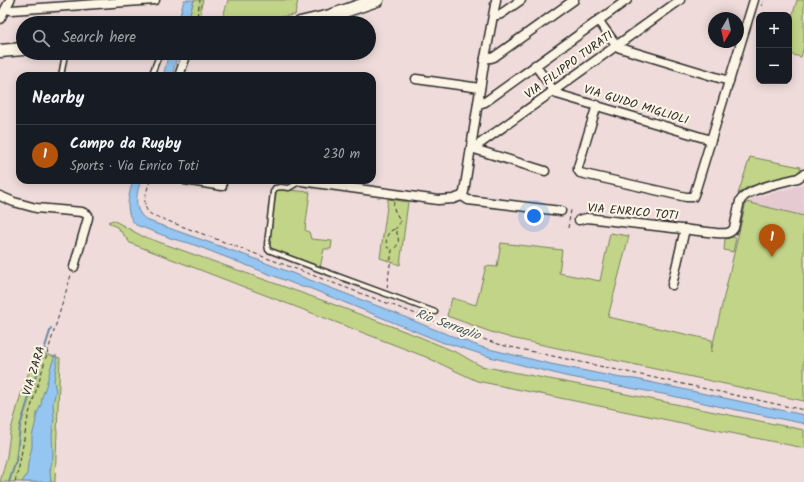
<!DOCTYPE html>
<meta charset="utf-8">
<style>
:root{--surface:#171b24;--page:#20242c;--text:#f1f3f6;--muted:#9ea1a6;--line:#363941;--accent:#b45309}
body{margin:0;font-family:Kalam,sans-serif;background:var(--page);color:var(--text)}
.controls{position:absolute;right:12px;top:12px;display:grid;overflow:hidden;border-radius:8px;box-shadow:0 2px 10px #0003}
.controls button{width:36px;height:36px;display:grid;place-items:center;padding:0;border:0;border-bottom:1px solid var(--line);background:var(--surface);color:var(--text);font:20px sans-serif}
.compass{position:absolute;left:708px;top:12px;width:36px;height:36px;border-radius:50%;background:var(--surface);box-shadow:0 2px 10px #0003;rotate:189deg}
.you{position:absolute;left:534px;top:216px;width:14px;height:14px;margin:-10px;border:3px solid #fff;border-radius:50%;background:#1a73e8;box-shadow:0 0 0 6px #1a73e833}
.badge{display:grid;place-items:center;width:26px;height:26px;border-radius:50%;background:var(--accent);color:#fff;font-size:13px;font-weight:700}
.pin{position:absolute;translate:-50% -33px;filter:drop-shadow(0 1px 2px #0008)}
.pin::after{content:'';position:absolute;top:21px;width:14px;height:12px;background:inherit;clip-path:polygon(0 0,100% 0,50% 100%)}
.list{margin:0;padding:0;list-style:none}
h2{display:flex;justify-content:space-between;align-items:center;height:52px;margin:0;padding:0 16px;font-size:17px}
h2 small{font-size:13px;font-weight:400;color:var(--muted)}
.list li{display:grid;grid-template-columns:26px 1fr auto;gap:12px;align-items:center;box-sizing:border-box;height:60px;padding:0 16px;border-top:1px solid var(--line)}
.list b{display:block;font-size:15px;white-space:nowrap}
.list p{margin:0;font-size:13px;white-space:nowrap;color:var(--muted)}
.list em{font-size:13px;font-style:normal;color:var(--muted)}
.icon{flex:none;width:22px;height:22px;fill:none;stroke:currentColor;stroke-width:2;stroke-linecap:round;stroke-linejoin:round}
.map{position:relative;flex:none;width:804px;height:482px;overflow:hidden}
.search{position:absolute;background:var(--surface);box-shadow:0 2px 10px #0003;left:16px;top:16px;width:360px;height:44px;display:flex;align-items:center;gap:10px;box-sizing:border-box;padding:0 14px;border-radius:22px;color:var(--muted);font-size:15px}
.panel{position:absolute;background:var(--surface);box-shadow:0 2px 10px #0003;left:16px;top:72px;width:360px;height:112px;border-radius:12px}
.map>svg:first-child{display:block}
.built{fill:#e6cad2}
.green{fill:#c2d488;stroke:#76805a}
.water{fill:#95c5f1;stroke:#6b87a2}
.lines{fill:none;stroke-linecap:round;stroke-linejoin:round}
.stream{stroke:#6b87a2;stroke-width:2}
.lane-casing{stroke:#2b2b2b;stroke-width:7}
.street-casing{stroke:#2b2b2b;stroke-width:11}
.primary-casing{stroke:#2b2b2b;stroke-width:15}
.path{stroke:#2b2b2b;stroke-width:1;stroke-dasharray:4 3;stroke-linecap:butt}
.lane{stroke:#fcf5e5;stroke-width:4}
.street{stroke:#fcf5e5;stroke-width:8}
.primary{stroke:#fcf5e5;stroke-width:12}
.labels{text-anchor:middle;dominant-baseline:central;stroke-width:4;stroke-linejoin:round;paint-order:stroke}
.street-label{font-size:12px;fill:#2b2b2b;stroke:#fcf5e5}
.water-label{font-size:13px;font-style:italic;fill:#4b5966;stroke:#fcf5e5}
</style>
<div class="map">
<svg width="804" height="482" viewBox="0 0 804 482">
<rect width="100%" height="100%" fill="#efdcda"/>
<filter id="ink" filterUnits="userSpaceOnUse"><feTurbulence type="fractalNoise" baseFrequency=".025" numOctaves="2"/><feDisplacementMap in="SourceGraphic" scale="8" xChannelSelector="R" yChannelSelector="G"/><feConvolveMatrix kernelMatrix="1 2 1 2 8 2 1 2 1" color-interpolation-filters="sRGB"/></filter>
<g filter="url(#ink)">
<!-- built -->
<path class="built" d="M804 184V216L746 202 749 200 754 198 802 185Z"/>
<!-- green -->
<g class="green">
<path d="M194 0H203L200 11H201L199 23H187Z"/>
<path d="M228 0H298L295 15 258 20 221 23Z"/>
<path d="M797 0H804V46L801 57 789 54V27Z"/>
<path d="M750 157 801 167 799 172 796 175 747 187 738 194Z"/>
<path d="M278 189 310 192 305 230 309 232 311 239 332 241 331 249H324L320 268 270 249 269 245 274 194 276 191Z"/>
<path d="M388 199 408 202 400 265 380 258Z"/>
<path d="M746 202 804 216V401L511 338 491 332 447 316 452 298 476 305 486 266 497 267 501 243 562 250 559 273 600 281 610 233 629 236 608 317 712 340 711 352Z"/>
<path d="M113 220 142 236 327 302 420 337 460 354 470 360 481 366 591 387 804 430V448L477 381 426 357 130 243 118 228 108 222Z"/>
<path d="M734 237 736 238 733 252 724 250 725 239Z"/>
<path d="M36 352 60 358 55 482H0L7 456 10 433 21 394Z"/>
</g>
<!-- water -->
<g class="water">
<path d="M184 0H194L187 23H178Z"/>
<path d="M169 53H178L172 76H163Z"/>
<path d="M133 180H141C136 195 132 212 149 221L253 258 388 310 431 328 481 347 551 364 621 378 635 379 804 415V424L801 423 722 407 668 395 565 376 490 357 450 344 444 343 309 288 302 287 210 251 189 243 173 239 136 225C123 212 129 195 133 180Z"/>
<path d="M56 355 57 362 54 381 56 391 53 403 54 418 52 435 53 455 50 471 51 482H22L27 474 28 463 32 447V436L35 425 37 413 41 405 42 397 46 386 51 366 54 358Z"/>
</g>
<g class="lines">
<!-- stream -->
<path class="stream" d="M9 482 16 461 20 426 51 328"/>
<defs>
<g id="lane">
<path d="M61 76 64 60V56"/>
<path d="M151 76 160 53"/>
<path d="M301 181 289 188 281 187 275 188 273 192 267 244 268 250 305 264 435 312"/>
</g>
<g id="street">
<path d="M6 9 11 10 155 0"/>
<path d="M494 15H498L501 14 521 0"/>
<path d="M0 19 10 0"/>
<path d="M598 20 617 46 620 48 729 81"/>
<path d="M485 58H491L494 57 574 0"/>
<path d="M535 65 554 91 557 94 711 140"/>
<path d="M179 76 187 53"/>
<path d="M416 79 480 88"/>
<path d="M478 103H482L485 102 627 0"/>
<path d="M597 105 578 167V170L580 173 686 197H693L695 192 754 0"/>
<path d="M471 148 478 145 680 0"/>
<path d="M471 148 545 171"/>
<path d="M185 180 222 186"/>
<path d="M301 181 438 200 453 199 462 196 464 192 485 58 496 0"/>
<path d="M0 196 14 202 36 208 82 212 88 215V218L74 267"/>
<path d="M462 196 468 200 561 211"/>
<path d="M579 220 587 218 716 233C723 233 730 235 734 228L740 201C747 188 784 182 798 178L804 174"/>
<path d="M672 285 685 229"/>
</g>
<g id="primary">
<path d="M300 23 330 16 377 0"/>
<path d="M0 51 23 49"/>
</g>
</defs>
<!-- lane casing -->
<use href="#lane" class="lane-casing"/>
<!-- street casing -->
<use href="#street" class="street-casing"/>
<!-- primary casing -->
<use href="#primary" class="primary-casing"/>
<!-- path -->
<g class="path">
<path d="M761 6 765 0"/>
<path d="M196 23 200 0"/>
<path d="M243 23 292 18"/>
<path d="M804 52V53"/>
<path d="M150 180C147 192 139 207 152 215L480 338 501 345 520 349 804 410"/>
<path d="M394 201C394 202 393 206 394 208 395 216 406 220 395 229"/>
<path d="M568 228 571 210H569"/>
<path d="M387 288 392 250C401 245 399 236 395 229 387 231 385 239 387 247L392 250"/>
<path d="M15 482 19 467 28 417 71 275"/>
</g>
<!-- lane -->
<use href="#lane" class="lane"/>
<!-- street -->
<use href="#street" class="street"/>
<!-- primary -->
<use href="#primary" class="primary"/>
</g>
</g>
<g class="labels">
<!-- street labels -->
<g class="street-label">
<text transform="translate(569 65) rotate(-36)">VIA FILIPPO TURATI</text>
<text transform="translate(636 105) rotate(17)">VIA GUIDO MIGLIOLI</text>
<text transform="translate(633 212) rotate(5)">VIA ENRICO TOTI</text>
<text transform="translate(34 371) rotate(-73)">VIA ZARA</text>
</g>
<!-- water labels -->
<g class="water-label">
<text transform="translate(448 325) rotate(20)">Rio Serraglio</text>
</g>
</g>
</svg>
<div class="controls">
<button>+</button>
<button>−</button>
</div>
<svg class="compass" viewBox="-18 -18 36 36"><path d="M0-13l5 13h-10z" fill="#e53935"/><path d="M0 13l5-13h-10z" fill="#9ea1a6"/></svg>
<div class="you"></div>
<div class="pin badge" style="left:772px;top:257px">1</div>
<div class="search"><svg class="icon" aria-label="search" viewBox="0 0 24 24"><circle cx="10" cy="10" r="6"/><path d="M15 15l6 6"/></svg>Search here</div>
<section class="panel">
<h2>Nearby<small></small></h2>
<ul class="list">
<li><span class="badge">1</span><div><b>Campo da Rugby</b><p>Sports · Via Enrico Toti</p></div><em>230 m</em></li>
</ul>
</section>
</div>
